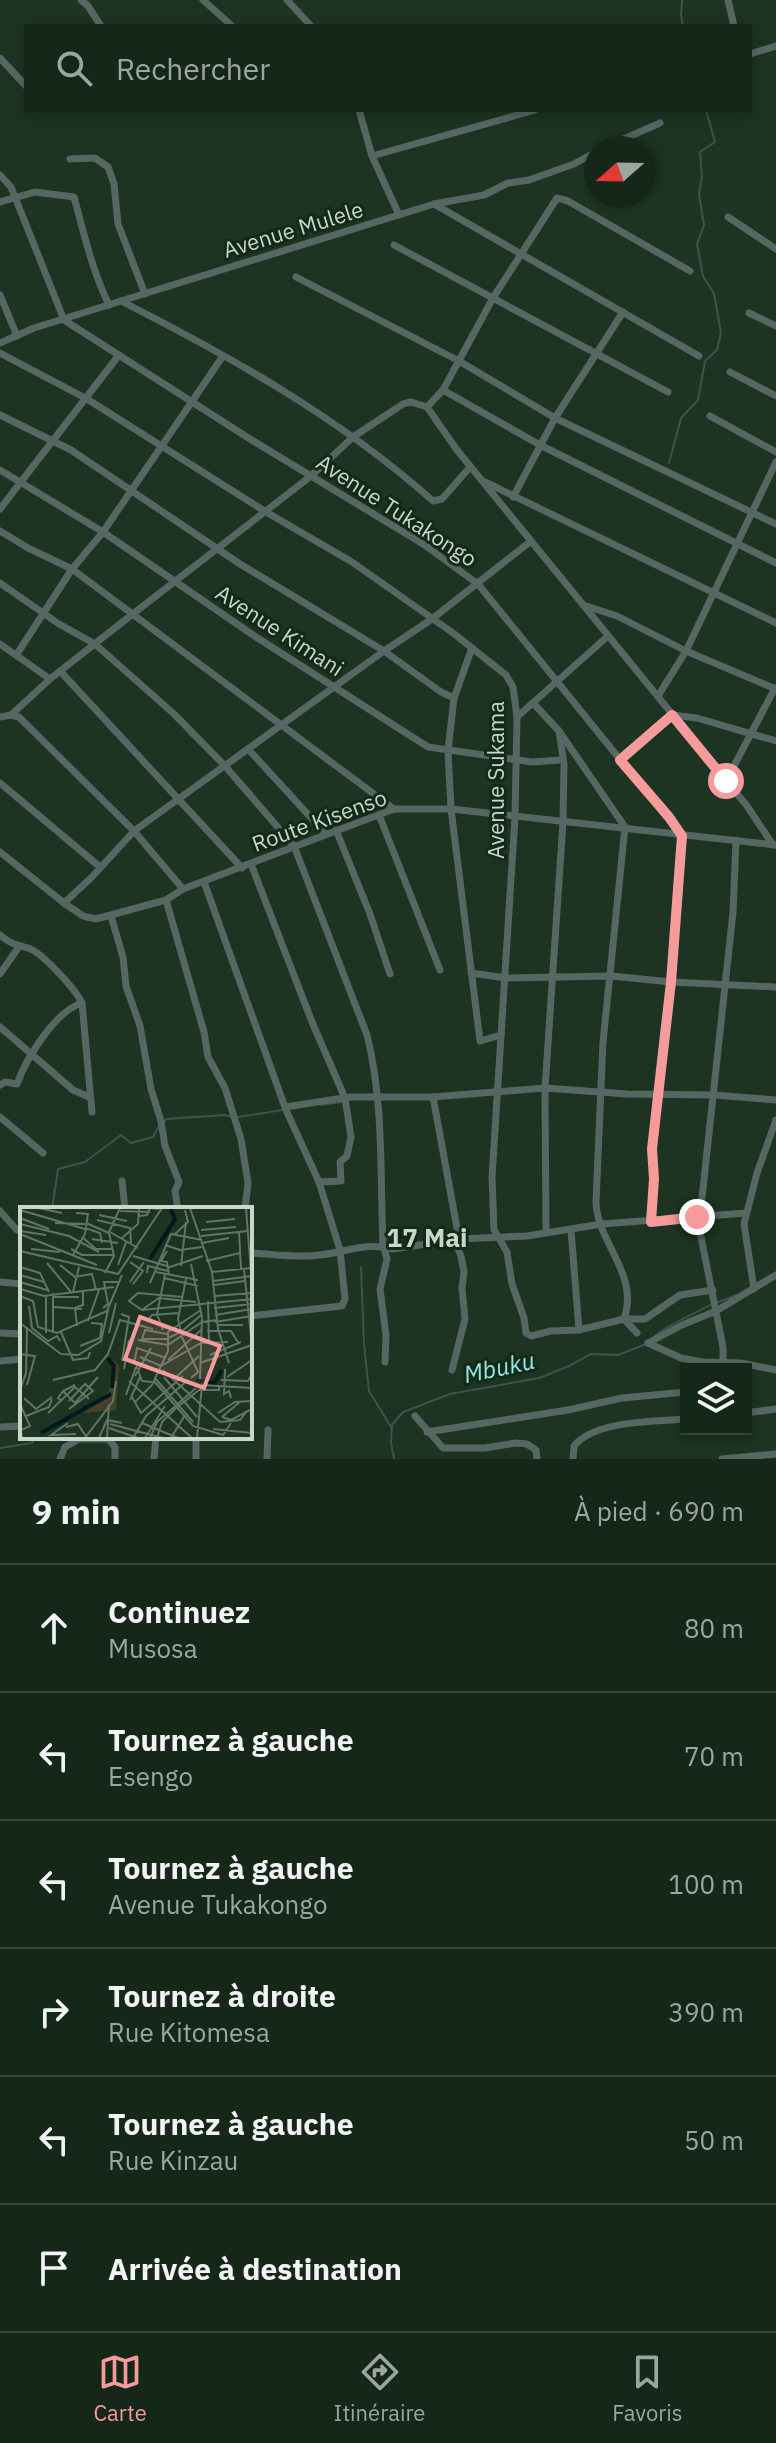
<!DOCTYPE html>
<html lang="fr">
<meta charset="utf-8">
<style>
:root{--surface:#152719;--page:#1e2f22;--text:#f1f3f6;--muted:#9da5a2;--line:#344438;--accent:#f59b9c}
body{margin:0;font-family:"IBM Plex Sans",sans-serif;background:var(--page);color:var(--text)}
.controls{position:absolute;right:24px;bottom:24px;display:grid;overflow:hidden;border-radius:0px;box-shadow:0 4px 12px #0003}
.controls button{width:72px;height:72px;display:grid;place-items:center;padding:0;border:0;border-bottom:2px solid var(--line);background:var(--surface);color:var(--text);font:40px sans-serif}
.compass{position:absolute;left:584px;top:136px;width:72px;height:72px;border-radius:50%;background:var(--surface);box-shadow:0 4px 12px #0003;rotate:250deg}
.stop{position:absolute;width:24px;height:24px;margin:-18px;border:6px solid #f59b9c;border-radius:50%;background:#fff}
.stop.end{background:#f59b9c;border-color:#fff;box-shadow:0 2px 8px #0008}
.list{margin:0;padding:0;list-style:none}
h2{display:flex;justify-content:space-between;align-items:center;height:104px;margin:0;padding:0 32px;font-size:34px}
h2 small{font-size:26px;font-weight:400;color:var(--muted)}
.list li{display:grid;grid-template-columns:52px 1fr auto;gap:24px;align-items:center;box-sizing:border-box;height:128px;padding:0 32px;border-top:2px solid var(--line)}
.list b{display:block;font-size:30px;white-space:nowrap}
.list p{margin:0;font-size:26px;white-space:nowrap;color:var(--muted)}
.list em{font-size:26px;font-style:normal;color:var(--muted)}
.icon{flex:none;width:44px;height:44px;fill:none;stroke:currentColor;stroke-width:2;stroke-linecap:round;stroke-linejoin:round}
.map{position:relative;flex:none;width:776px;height:1459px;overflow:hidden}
.search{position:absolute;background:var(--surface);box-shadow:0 4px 12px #0003;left:24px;right:24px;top:24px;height:88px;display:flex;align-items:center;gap:20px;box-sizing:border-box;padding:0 28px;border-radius:0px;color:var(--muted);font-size:30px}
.sheet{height:872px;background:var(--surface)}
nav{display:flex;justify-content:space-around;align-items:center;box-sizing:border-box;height:112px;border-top:2px solid var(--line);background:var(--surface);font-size:22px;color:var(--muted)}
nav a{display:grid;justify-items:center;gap:4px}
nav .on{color:var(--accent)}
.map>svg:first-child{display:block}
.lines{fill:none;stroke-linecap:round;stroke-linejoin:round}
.stream{stroke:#3c5250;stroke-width:2}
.street{stroke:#566662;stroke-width:7}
.route{stroke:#f59b9c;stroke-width:10}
.labels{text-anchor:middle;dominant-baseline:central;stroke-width:6;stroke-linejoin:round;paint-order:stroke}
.street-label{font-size:22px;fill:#c9d7cb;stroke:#122a17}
.water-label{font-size:24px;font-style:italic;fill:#98e4ea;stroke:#122a17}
.quarter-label{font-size:26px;font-weight:bold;fill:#c9d7cb;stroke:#122a17}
.inset-river{fill:none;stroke:#00191b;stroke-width:4}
.inset-road{fill:none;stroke:#617565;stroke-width:2}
.view{fill:#f59b9c;fill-opacity:0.15;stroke:#f59b9c;stroke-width:4}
.inset-edge{fill:none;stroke:#c9d7cb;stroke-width:4}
</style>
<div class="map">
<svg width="776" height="1459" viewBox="0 0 776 1459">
<rect width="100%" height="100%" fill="#1c3421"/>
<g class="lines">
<!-- stream -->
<g class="stream">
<path d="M682 0 681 16 683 26"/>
<path d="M669 463 681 418 698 400 705 361 717 350 721 333 714 294 703 276 697 244 704 225 699 195 702 176 700 152 715 142 706 110"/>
<path d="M321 1105 342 1102"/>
<path d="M238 1117 283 1110"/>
<path d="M164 1122 166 1119 225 1115 232 1117"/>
<path d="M52 1209 58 1169 85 1162 121 1135 131 1143 153 1137 159 1126"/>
<path d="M361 1267 364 1344 369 1391 391 1427"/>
<path d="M716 1303 736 1295"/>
<path d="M654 1337C668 1324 693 1315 710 1305"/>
<path d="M0 1448 32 1443 36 1437"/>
<path d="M394 1459 391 1443 392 1425 403 1412 450 1394 539 1378 569 1366 591 1354 618 1355 646 1344"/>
</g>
<!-- street -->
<g class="street">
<path d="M81 0 88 6 101 26"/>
<path d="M203 0 232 26"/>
<path d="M287 0 311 26"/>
<path d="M728 0 734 26"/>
<path d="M750 54 776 46"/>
<path d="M0 58 26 86"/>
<path d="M359 110 372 156 399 215"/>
<path d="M603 148 660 123"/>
<path d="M372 156 535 110"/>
<path d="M70 159 95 158 108 167 114 184 118 224 145 294"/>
<path d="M0 175 11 187 64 320 250 439 423 544 478 584 682 836 671 982 652 1149 654 1179 651 1222"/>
<path d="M0 202 35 192 74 197C84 234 92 270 109 305"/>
<path d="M434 204 699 356"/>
<path d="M728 217 776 249"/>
<path d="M394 245 668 392"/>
<path d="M296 277 459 361 555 418 776 524"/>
<path d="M0 295 17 336"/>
<path d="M121 301C231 357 340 418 433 501L442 499 470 467"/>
<path d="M749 313 776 326"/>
<path d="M0 343 34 328 434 204 484 195 508 183 529 180 574 164 596 152"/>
<path d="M0 353 87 399 266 512 352 562 453 633 506 675 513 687 517 717 515 817 492 1177 494 1230 507 1252 512 1284 524 1318 526 1333 531 1336 551 1331 579 1330 624 1319H645L680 1295 713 1290"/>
<path d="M730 372 776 396"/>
<path d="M443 390 540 445 776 563"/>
<path d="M427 407 457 450 747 806 773 845"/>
<path d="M427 407 443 390 493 298 557 198 568 201 690 271"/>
<path d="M0 415 71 450 240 564 384 651 441 692 454 698"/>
<path d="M710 416 776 452"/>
<path d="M0 470 103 532 256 637 428 747 532 762 561 760"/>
<path d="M485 482 776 623"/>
<path d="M513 497 555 418 623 312"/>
<path d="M0 509 119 355"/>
<path d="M0 531 28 548 72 569 394 809"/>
<path d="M0 583 59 624 95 644 174 714 225 766 294 846 367 1035C384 1102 380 1176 383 1245L387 1259 380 1289 386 1335 385 1362"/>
<path d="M583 605 617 616 686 651 776 689"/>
<path d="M0 644 50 679"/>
<path d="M472 648 454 698 448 751 451 809 480 1041 501 1035"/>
<path d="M17 654 72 569 103 532 223 356"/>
<path d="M60 671 242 868"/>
<path d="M658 696 686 651 776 462"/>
<path d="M534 704 559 731 625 827 603 1042 596 1202C597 1243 640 1274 624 1319L637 1333"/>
<path d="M11 715 50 679 134 613 311 476 353 437 403 404 411 402 427 407"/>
<path d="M0 717 11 715 19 717 134 831 183 889"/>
<path d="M517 717 608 636"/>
<path d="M248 749 326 834"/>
<path d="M620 760 672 715 697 718 776 741"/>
<path d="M726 781 775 688"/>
<path d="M0 783 100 867"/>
<path d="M379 815 440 970"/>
<path d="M336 830 370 914 390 974"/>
<path d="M0 852 64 903 83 916 96 919 166 900 183 889 394 809H451L776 845"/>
<path d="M251 864 312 1022 345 1098 351 1137 347 1156 340 1162 341 1181 319 1182"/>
<path d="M204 882 286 1110 319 1182 340 1250 345 1299 342 1306 250 1316"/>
<path d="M166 900 204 1032 208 1057 225 1088 241 1139 248 1183 245 1209"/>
<path d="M64 903 92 877 134 831 384 651 432 619 531 541"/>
<path d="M111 916 123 957 126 986 140 1026 151 1089 161 1121 165 1146 179 1182 175 1191 178 1209"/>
<path d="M0 935C13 945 14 944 28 948 42 952 76 990 82 1003L92 1112"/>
<path d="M471 973 506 978 611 976 671 982 776 987"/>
<path d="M0 974 18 948"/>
<path d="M0 1027 73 1090 89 1097"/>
<path d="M0 1085 5 1082 17 1084C26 1059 55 1011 82 1003"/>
<path d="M433 1097 459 1239 456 1243 461 1256 464 1272 462 1288 465 1319 452 1370"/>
<path d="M285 1107 350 1097H433L545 1088 627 1094 714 1095 776 1100"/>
<path d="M0 1117 43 1153"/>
<path d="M122 1181 125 1209"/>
<path d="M0 1211 16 1229 22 1232"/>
<path d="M571 1230 579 1330"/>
<path d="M546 1232 545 1088 563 822 564 764 559 731"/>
<path d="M250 1253C273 1254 297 1258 319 1255 349 1252 361 1242 393 1249L459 1239 527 1236 602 1224 746 1213"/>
<path d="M0 1282 22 1284"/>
<path d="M754 1289 744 1224 757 1173 776 1120"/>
<path d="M0 1333 22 1334"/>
<path d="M648 1343 682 1325 716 1311 776 1275"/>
<path d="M648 1343 681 1358 703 1362 741 1363 776 1370"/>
<path d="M0 1361 22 1359"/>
<path d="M719 1369 723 1362V1347L697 1217 702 1198 733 912 736 840"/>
<path d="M746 1413 776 1409"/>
<path d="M415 1416 443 1448H485L516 1443 527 1444 536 1450 537 1459"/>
<path d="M0 1427 22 1426"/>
<path d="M427 1432 568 1410 622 1398 686 1392"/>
<path d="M60 1459 65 1447 79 1439H108L115 1447V1459"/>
<path d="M154 1459 156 1437"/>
<path d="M196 1459V1437"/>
<path d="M267 1459 268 1430"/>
<path d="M573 1459 574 1446C595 1420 654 1422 686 1419"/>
<path d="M722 1459 776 1454"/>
</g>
</g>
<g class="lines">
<!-- route -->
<path class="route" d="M697 1217 651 1222 654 1179 652 1149 671 982 682 836 669 817 620 760 672 715 726 781"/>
</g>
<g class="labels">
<!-- street labels -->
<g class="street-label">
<text transform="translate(293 229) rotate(-17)">Avenue Mulele</text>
<text transform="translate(397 510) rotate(33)">Avenue Tukakongo</text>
<text transform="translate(280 630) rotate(33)">Avenue Kimani</text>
<text transform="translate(495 780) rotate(-90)">Avenue Sukama</text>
<text transform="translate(319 820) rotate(-20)">Route Kisenso</text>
</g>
<!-- water labels -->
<g class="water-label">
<text transform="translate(499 1367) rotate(-12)">Mbuku</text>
</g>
<!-- quarter labels -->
<g class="quarter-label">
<text x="427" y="1237">17 Mai</text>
</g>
</g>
<!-- overview -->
<g transform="translate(20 1207)">
<rect width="232" height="232" fill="#1c3421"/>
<path d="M87 147 99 159 96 203 62 206 89 184 93 159Z" fill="#464028"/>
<path class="inset-river" d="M130 52 155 12 151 2M88 151 94 159 92 181M176 173 194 176 202 163M21 226 91 187"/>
<path class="inset-road" d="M18 1 42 6M170 1 192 65 198 122 209 156M219 1H226L231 66M0 3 65 22M100 4 130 5M79 8 107 14M119 9 127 8 130 1 139 2M0 11 29 22M77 13 110 21 111 36M186 15 215 12M35 16 65 17M66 16 89 26M0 17 49 29 79 45M65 21 80 26 82 36M181 23 216 20M0 24 26 28M89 25 100 1M90 25 118 41M219 25 221 62M0 27 77 58M154 28 168 15 165 3M181 29 228 24M62 30 76 42H92M102 31 118 17 119 1M72 32 98 36M182 36 209 31M145 38 160 43 182 40M11 42 40 45M51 42 62 48H94M0 44 98 67 142 1M147 44 141 54 147 55 149 68M53 48 65 27 68 7 56 6M113 49 150 60 183 49M186 54 220 46M110 55 123 64 113 77M27 56 51 85M171 57 182 110 180 172M40 58 55 70 72 67 76 83M98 58 106 35M161 59 166 15M0 60 20 66 29 85M224 62 232 139M136 65 178 73M192 65 231 61M85 66 94 49 89 26M127 66 128 59 148 64M0 68 24 75M144 71 178 79M193 74 232 69M0 75 27 83M110 75 124 55M130 76 151 27 182 33M194 78 225 74M0 82 24 89 94 80M53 85 59 60M33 86V126M0 89 13 94 18 120 37 126 87 104 102 68M195 89 232 86M33 90H59M163 90 118 86 109 94 122 103 232 92M188 94 189 136M9 99 12 121 28 134 37 129 40 134M34 100 62 102M83 101 88 97 84 75H98M194 101 232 97M123 102 139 91 176 95M101 107 109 110 102 154M195 108 232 102M68 114 79 83M127 114 132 108 159 106M195 115 232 109M0 116 41 147 58 148 81 134 88 103M198 118H223M57 119 55 101 63 98V84M143 123 137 107 145 67M187 124H211L219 137M41 125 53 153 68 151 70 145M161 125 181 108M26 126V89M89 126 96 96M147 127 125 123 122 132H148M162 130 178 165 171 171M148 131 161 125 158 112 166 72M118 133 148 138 182 115 197 113M60 139 80 131 82 117 71 116M0 147 15 149 7 178M0 147 1 121M190 148 221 135M120 150 141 159 181 136 208 135M114 151 122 174 132 175M115 152 117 141 146 151M148 153 181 123M180 156 232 138M104 162 109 133M205 162 204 187 209 184 211 191M143 163 200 215 220 213 227 204M115 169 131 141M144 170 177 210M207 170 232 153M135 171 173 215M33 173 75 163 88 147 100 113 133 122M153 173 179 149M201 173 228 174 232 167M109 174 172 231M134 174 173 219 203 228 211 216M0 183 6 166 7 122M43 184 55 196 78 170M106 188 116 160M112 190 121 206 163 169M4 191 16 202 32 190M110 193 120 170M42 194 38 191 43 184 55 178M49 194 65 177 73 184 49 202M115 195 132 178 148 144V125L181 103M0 197 10 219 1 223 2 231M28 206 55 180 69 192M198 206 215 195 232 194M6 209 29 200 32 192M202 210 211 213 232 202M202 210 221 194M48 216 31 228 56 227M122 216 158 231M90 217 143 231M46 220 58 217 67 231M89 221 118 231M193 222 232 226M65 231 93 194 96 174M79 231 87 213 102 216M87 231 89 197M113 231 126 209 168 173M125 231 145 199M130 231 137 215 176 181M137 231 142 215 155 202 179 183H199V178M151 231 165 208M177 231 182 178 232 181"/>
<path class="view" d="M120 110 200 139 184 181 105 152Z"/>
<rect width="232" height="232" class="inset-edge"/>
</g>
</svg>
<div class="controls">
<button><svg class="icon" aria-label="layers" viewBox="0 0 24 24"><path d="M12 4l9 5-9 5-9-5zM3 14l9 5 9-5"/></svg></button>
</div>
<svg class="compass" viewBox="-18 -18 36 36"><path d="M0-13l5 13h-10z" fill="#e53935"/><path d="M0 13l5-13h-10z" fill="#9da5a2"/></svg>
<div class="stop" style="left:726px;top:781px"></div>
<div class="stop end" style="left:697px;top:1217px"></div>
<div class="search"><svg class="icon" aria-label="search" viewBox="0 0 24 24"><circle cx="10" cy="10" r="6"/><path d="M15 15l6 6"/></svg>Rechercher</div>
</div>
<section class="sheet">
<h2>9 min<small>À pied · 690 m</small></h2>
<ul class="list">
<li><svg class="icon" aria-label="ahead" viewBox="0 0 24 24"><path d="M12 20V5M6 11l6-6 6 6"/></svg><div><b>Continuez</b><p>Musosa</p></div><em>80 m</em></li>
<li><svg class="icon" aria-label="left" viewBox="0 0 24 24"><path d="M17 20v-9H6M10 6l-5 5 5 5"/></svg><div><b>Tournez à gauche</b><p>Esengo</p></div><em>70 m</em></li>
<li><svg class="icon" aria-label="left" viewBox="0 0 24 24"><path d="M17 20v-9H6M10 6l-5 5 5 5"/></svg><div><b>Tournez à gauche</b><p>Avenue Tukakongo</p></div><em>100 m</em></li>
<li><svg class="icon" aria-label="right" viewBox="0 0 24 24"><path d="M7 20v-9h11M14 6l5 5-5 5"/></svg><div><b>Tournez à droite</b><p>Rue Kitomesa</p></div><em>390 m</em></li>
<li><svg class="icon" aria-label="left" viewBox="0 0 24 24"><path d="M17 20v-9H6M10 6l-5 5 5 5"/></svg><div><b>Tournez à gauche</b><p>Rue Kinzau</p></div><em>50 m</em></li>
<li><svg class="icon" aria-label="arrive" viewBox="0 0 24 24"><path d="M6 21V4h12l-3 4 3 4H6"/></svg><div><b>Arrivée à destination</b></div></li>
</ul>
</section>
<nav>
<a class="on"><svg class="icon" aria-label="map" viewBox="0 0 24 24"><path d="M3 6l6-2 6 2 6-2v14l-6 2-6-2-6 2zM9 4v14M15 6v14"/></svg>Carte</a>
<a><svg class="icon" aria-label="directions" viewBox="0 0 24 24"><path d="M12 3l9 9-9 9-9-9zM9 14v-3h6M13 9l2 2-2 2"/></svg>Itinéraire</a>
<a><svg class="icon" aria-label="saved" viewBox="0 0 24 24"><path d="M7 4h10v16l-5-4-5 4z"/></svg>Favoris</a>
</nav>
